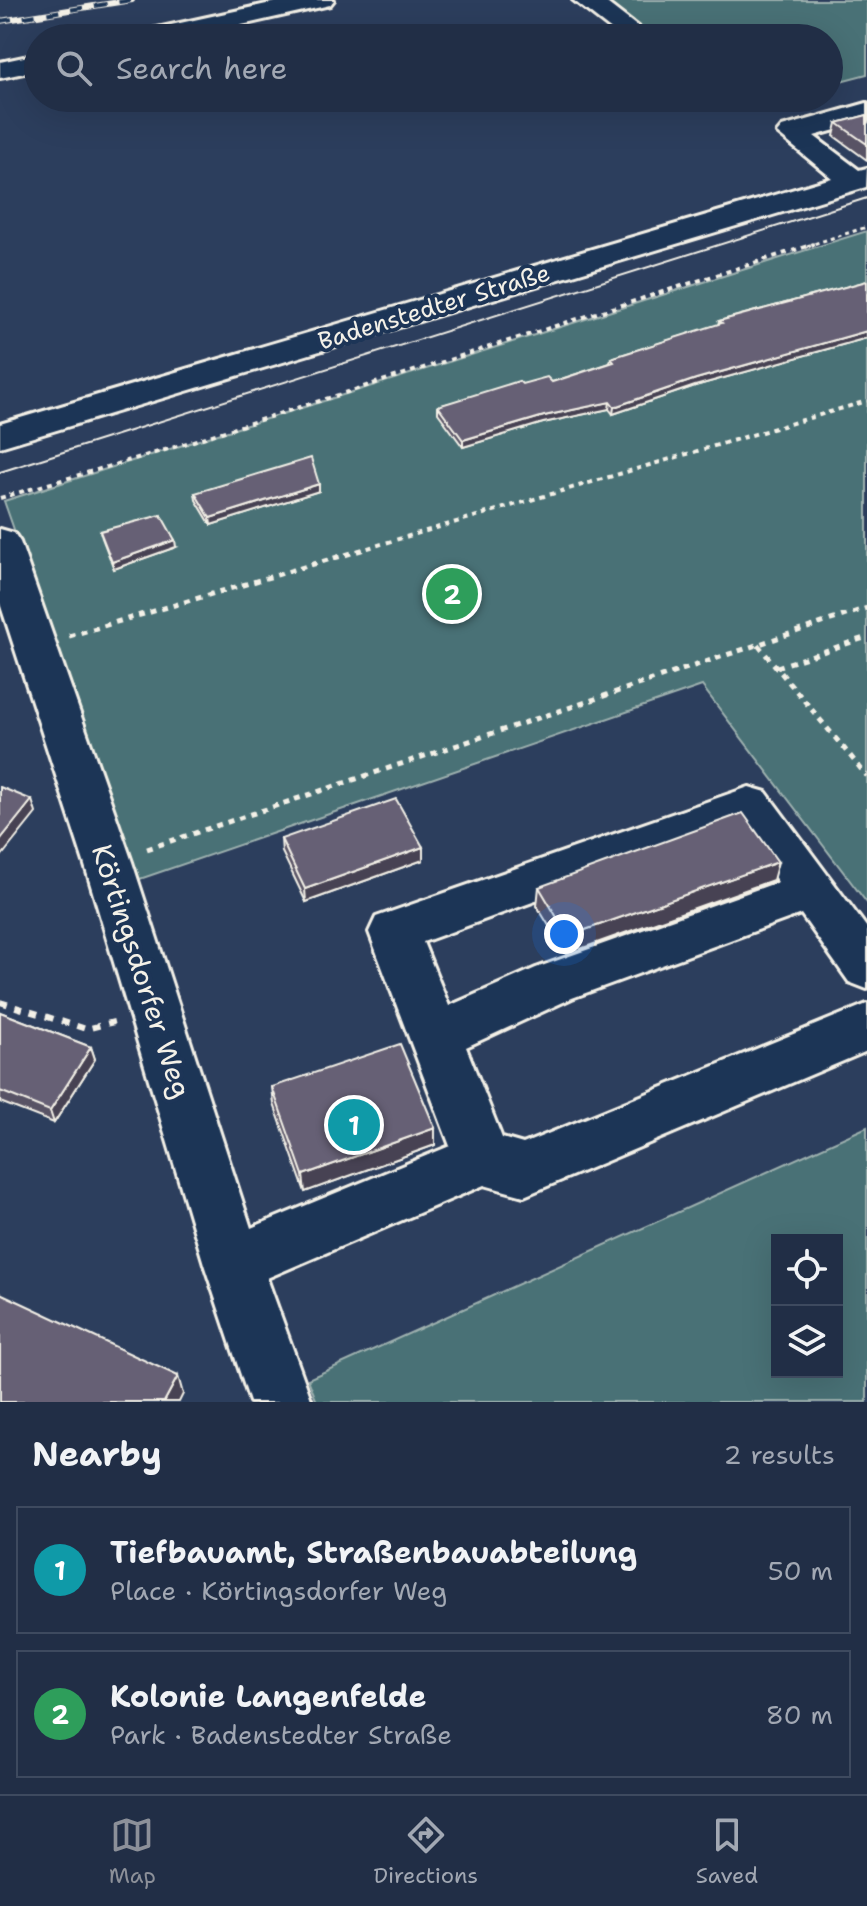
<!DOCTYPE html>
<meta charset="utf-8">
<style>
:root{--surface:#212e46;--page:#2d3a51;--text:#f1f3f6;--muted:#a2a8b3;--line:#3e4a5f;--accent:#8c9099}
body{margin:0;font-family:"Shantell Sans",sans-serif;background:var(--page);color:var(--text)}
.controls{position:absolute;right:24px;bottom:24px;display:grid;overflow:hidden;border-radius:0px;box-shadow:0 8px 32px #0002}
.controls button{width:72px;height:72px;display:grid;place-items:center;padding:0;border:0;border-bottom:2px solid var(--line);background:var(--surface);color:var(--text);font:40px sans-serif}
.you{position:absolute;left:564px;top:934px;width:28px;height:28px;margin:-20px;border:6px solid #fff;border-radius:50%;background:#1a73e8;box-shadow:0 0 0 12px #1a73e833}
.badge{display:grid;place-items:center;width:52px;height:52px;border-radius:50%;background:var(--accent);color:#fff;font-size:26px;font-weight:700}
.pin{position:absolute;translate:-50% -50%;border:4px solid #fff;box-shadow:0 2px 8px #0006}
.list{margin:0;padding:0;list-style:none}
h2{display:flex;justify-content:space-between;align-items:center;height:104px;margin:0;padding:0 32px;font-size:34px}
h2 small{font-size:26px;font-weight:400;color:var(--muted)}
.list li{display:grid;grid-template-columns:52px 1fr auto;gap:24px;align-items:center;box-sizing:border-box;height:128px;margin:0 16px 16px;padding:0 16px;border:2px solid var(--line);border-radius:0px}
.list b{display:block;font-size:30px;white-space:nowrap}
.list p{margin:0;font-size:26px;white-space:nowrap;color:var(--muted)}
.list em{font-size:26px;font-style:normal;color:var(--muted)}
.icon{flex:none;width:44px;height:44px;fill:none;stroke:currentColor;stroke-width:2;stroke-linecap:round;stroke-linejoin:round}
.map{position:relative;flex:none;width:867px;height:1402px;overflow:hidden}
.search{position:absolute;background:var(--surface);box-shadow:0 8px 32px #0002;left:24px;right:24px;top:24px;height:88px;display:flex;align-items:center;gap:20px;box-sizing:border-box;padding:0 28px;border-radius:44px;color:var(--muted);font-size:30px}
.sheet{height:392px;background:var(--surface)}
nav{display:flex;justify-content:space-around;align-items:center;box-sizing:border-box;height:112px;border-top:2px solid var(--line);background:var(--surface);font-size:22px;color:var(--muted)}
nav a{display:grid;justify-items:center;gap:4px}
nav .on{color:var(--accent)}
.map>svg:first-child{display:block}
.green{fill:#487176;stroke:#9eb1af;stroke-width:2;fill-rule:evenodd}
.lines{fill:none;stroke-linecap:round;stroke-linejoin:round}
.minor-casing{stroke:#f4f1e8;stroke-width:6}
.path-far3{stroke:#f4f1e8;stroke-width:3;stroke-dasharray:4 4;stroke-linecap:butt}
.path-far2{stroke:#f4f1e8;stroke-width:4;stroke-dasharray:5 5;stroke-linecap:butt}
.path-far1{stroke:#f4f1e8;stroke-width:5;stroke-dasharray:6 6;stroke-linecap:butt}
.path{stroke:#f4f1e8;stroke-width:6;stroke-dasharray:8 8;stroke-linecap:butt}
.minor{fill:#1d3557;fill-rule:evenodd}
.tram{stroke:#f4f1e8;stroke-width:2}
.rail-casing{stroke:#f4f1e8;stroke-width:6}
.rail{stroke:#1d3557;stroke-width:4;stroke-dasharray:12;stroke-linecap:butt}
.wall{fill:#585365;stroke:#f4f1e8;stroke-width:2}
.shaded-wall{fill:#474352;stroke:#f4f1e8;stroke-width:2}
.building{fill:#666075;stroke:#f4f1e8;stroke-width:2}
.labels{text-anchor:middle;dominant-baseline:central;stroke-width:8;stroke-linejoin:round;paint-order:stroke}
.far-street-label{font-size:24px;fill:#f4f1e8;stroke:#1d3557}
.street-label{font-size:28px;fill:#f4f1e8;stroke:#1d3557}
</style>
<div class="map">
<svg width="867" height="1402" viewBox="0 0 867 1402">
<rect width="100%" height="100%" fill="#2c3e5d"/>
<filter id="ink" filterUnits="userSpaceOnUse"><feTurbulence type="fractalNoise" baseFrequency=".0125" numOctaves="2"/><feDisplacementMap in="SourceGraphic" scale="16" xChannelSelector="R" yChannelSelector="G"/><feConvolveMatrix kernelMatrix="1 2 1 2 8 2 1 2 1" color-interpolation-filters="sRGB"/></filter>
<g filter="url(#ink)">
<!-- green -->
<g class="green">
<path d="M595 0H867V74L829 84V38H649Z"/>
<path d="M867 231V903L702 686 137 880 4 501Z"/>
<path d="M867 1127V1402H317L308 1379ZM837 1240V1372H777V1240Z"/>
</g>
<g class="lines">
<defs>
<g id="minor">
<path d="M285 0H334L330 5 184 38H135L139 32Z"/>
<path d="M573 0H603L652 38H622Z"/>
<path d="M38 54V70L0 78V62Z"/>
<path d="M867 103V121L814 136 859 170 867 168 866 187 0 447V424L832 178 777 133 782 127Z"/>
<path d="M0 529 14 533 20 542 132 862 251 1228 450 1146 369 932 376 917 749 787 766 792 867 928V989L849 982 801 914 572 998 466 1047 502 1138 523 1144 867 1004V1051L524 1196 484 1185 267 1278 312 1402H250L204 1264 84 862 0 603ZM739 827 778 882 536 968 449 1006 423 942Z"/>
</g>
</defs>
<!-- minor casing -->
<use href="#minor" class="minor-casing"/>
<!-- path-far3 -->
<path class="path-far3" d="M807 246 867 227"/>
<!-- path-far2 -->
<g class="path-far2">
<path d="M0 498 165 450 814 244"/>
<path d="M358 551 867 401"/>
</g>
<!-- path-far1 -->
<g class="path-far1">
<path d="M69 636 365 549"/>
<path d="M758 645 867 776"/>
<path d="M777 667 867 637"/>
<path d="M147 849 867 608"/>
</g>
<!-- path -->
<path class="path" d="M0 1002 86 1029 114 1022"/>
<!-- minor -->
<use href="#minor" class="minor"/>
<!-- tram -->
<path class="tram" d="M0 472 867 198"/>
<defs>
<path id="rail" d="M0 21 132 0"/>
</defs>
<!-- rail casing -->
<use href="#rail" class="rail-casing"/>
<!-- rail -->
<use href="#rail" class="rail"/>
</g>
<!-- wall -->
<g class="wall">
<path d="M867 115V160L834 136 837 123Z"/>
<path d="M867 281V338L695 386 613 414 609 409 543 423 463 447 438 413V406L522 384 552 382 610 363 611 358 718 325 719 321Z"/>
<path d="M319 491 211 525 196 500 195 493Z"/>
<path d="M100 531 176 547 114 569 102 538Z"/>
<path d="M281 839 423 847V860L306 902 282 852Z"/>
<path d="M773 880 566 954 537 906 539 887Z"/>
<path d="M0 1012 91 1047 95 1059 54 1123 0 1102Z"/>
<path d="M272 1087 435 1128V1145L305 1192 274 1104Z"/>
</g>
<!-- shaded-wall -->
<g class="shaded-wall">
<path d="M867 331V338L695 386 613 414 614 407 696 379Z"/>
<path d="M610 402 609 409 543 423 463 447V440L544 416Z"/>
<path d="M319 484V491L211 525 210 518Z"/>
<path d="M175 540 176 547 114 569 112 562Z"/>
<path d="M32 800 36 813 0 858V840Z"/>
<path d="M423 847V860L306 902 305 889Z"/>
<path d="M778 862 773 880 566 954 568 936Z"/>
<path d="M91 1047 95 1059 54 1123 50 1111Z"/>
<path d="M435 1128V1145L305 1192 303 1175Z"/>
<path d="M178 1376 183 1394 179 1402H164Z"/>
</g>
<!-- building -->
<g class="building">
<path d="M867 115V144L837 123Z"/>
<path d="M867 281V331L696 379 614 407 610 402 544 416 463 440 438 406 519 381 522 384 547 377 552 382 614 362 611 358 722 323 719 321Z"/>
<path d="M311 458 319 484 210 518 195 493Z"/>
<path d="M161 515 175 540 112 562 100 531Z"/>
<path d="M0 787 32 800 0 840Z"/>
<path d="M396 799 423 847 305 889 281 839Z"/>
<path d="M743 813 778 862 568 936 539 887Z"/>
<path d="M0 1012 91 1047 50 1111 0 1091Z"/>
<path d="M400 1044 435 1128 303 1175 272 1087Z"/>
<path d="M0 1293 178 1376 164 1402H0Z"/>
</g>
</g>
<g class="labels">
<!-- far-street labels -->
<g class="far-street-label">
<text transform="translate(434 307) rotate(-17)">Badenstedter Straße</text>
</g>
<!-- street labels -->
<g class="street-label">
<text transform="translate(142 971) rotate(72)">Körtingsdorfer Weg</text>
</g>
</g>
</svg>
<div class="controls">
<button><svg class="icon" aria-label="locate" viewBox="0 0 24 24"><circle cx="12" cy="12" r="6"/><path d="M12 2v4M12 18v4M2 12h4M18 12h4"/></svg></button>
<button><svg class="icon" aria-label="layers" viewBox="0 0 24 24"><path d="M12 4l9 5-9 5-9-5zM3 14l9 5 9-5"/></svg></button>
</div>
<div class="you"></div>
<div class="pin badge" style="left:354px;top:1125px;background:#0f9aa8">1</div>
<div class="pin badge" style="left:452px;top:594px;background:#2e9e5b">2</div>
<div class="search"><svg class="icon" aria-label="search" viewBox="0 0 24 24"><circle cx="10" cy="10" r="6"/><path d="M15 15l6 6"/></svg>Search here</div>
</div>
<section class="sheet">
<h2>Nearby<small>2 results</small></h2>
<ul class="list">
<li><span class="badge" style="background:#0f9aa8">1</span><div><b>Tiefbauamt, Straßenbauabteilung</b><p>Place · Körtingsdorfer Weg</p></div><em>50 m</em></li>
<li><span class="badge" style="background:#2e9e5b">2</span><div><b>Kolonie Langenfelde</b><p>Park · Badenstedter Straße</p></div><em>80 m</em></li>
</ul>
</section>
<nav>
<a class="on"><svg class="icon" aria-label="map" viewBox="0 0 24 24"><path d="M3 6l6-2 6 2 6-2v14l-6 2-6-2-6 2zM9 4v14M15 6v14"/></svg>Map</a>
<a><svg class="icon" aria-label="directions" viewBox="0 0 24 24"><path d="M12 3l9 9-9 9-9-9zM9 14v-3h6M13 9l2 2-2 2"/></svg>Directions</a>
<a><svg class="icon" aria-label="saved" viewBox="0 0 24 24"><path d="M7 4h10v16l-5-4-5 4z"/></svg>Saved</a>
</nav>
